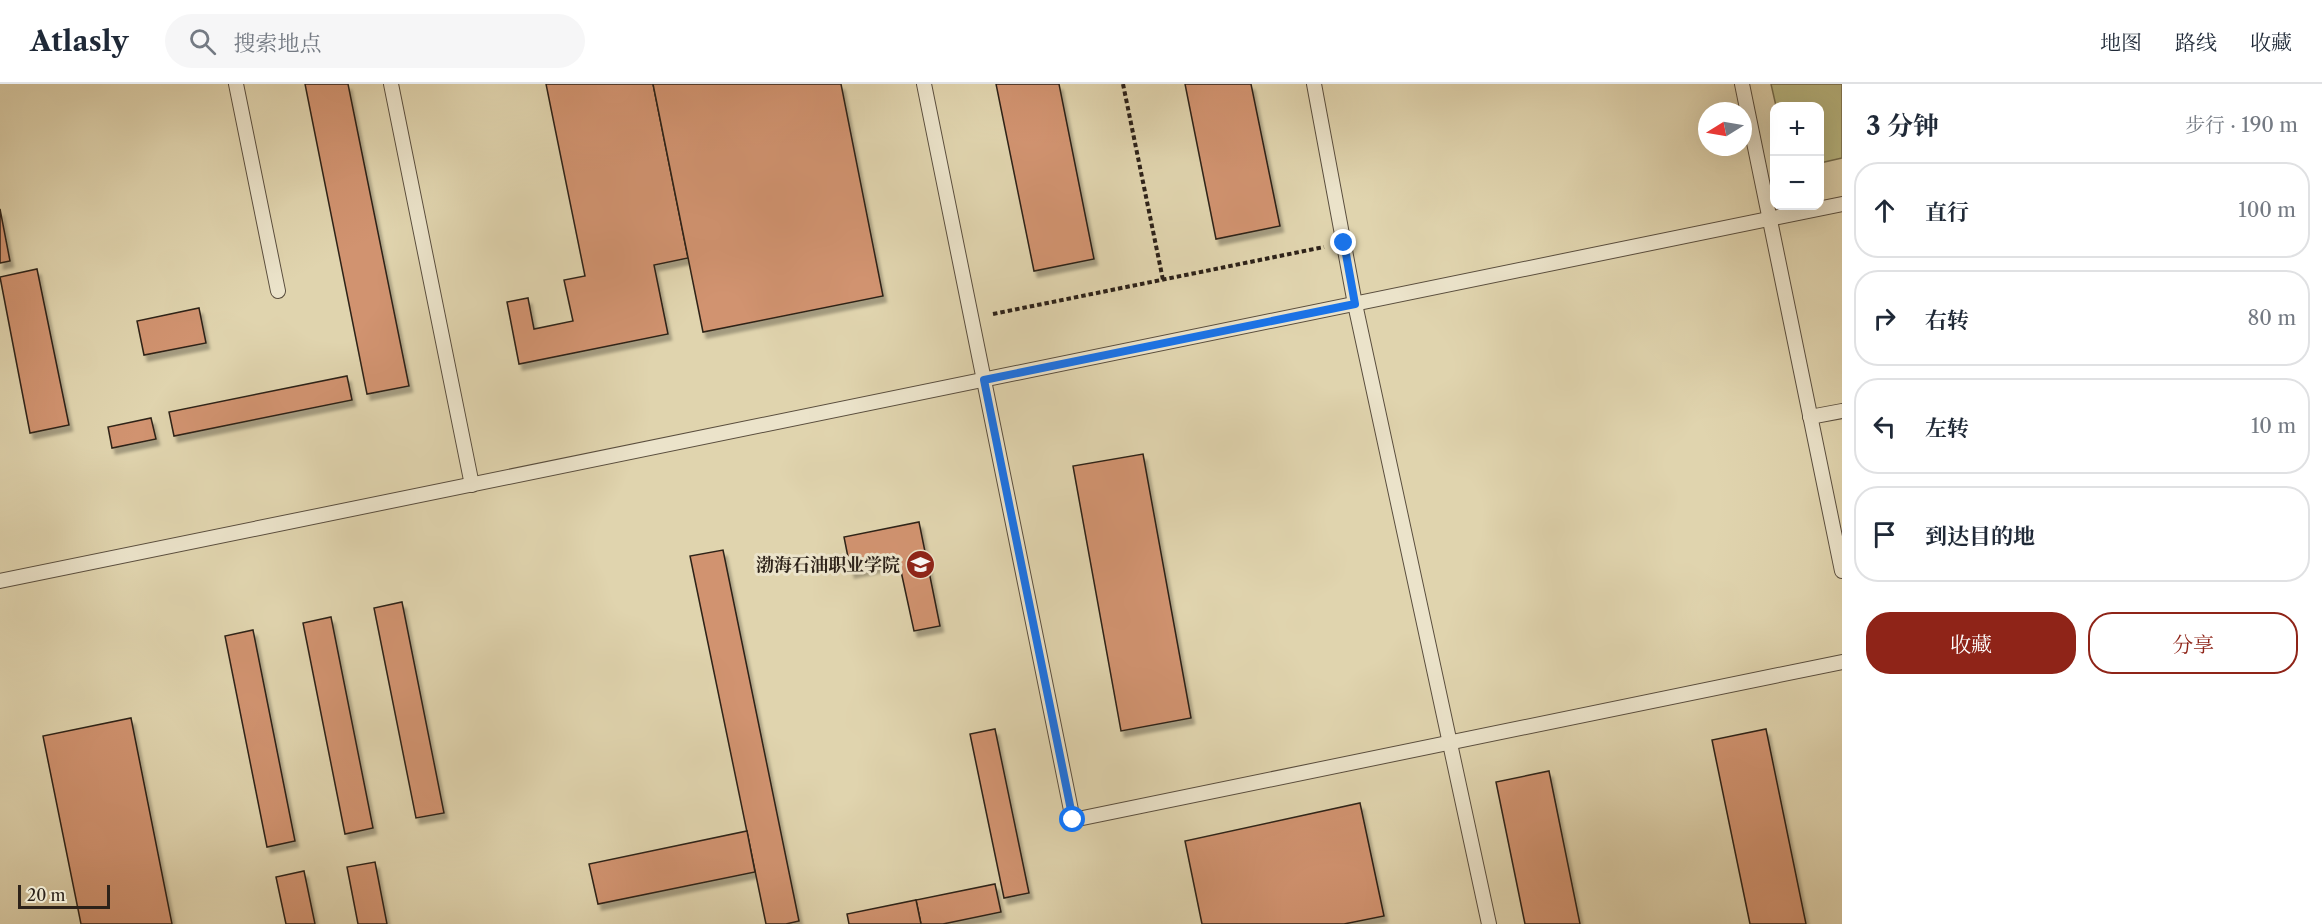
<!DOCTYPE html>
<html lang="zh">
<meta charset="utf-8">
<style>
:root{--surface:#fff;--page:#f6f6f7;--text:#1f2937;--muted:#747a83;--line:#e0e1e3;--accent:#8f2418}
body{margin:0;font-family:"Libre Caslon Text","Noto Serif SC",serif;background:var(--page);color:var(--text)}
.controls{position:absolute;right:18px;top:18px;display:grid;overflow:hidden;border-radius:12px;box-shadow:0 6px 24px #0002}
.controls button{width:54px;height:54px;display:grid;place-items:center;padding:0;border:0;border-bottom:2px solid var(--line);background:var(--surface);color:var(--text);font:30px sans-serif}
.compass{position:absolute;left:1698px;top:18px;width:54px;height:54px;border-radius:50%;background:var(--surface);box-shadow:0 6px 24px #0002;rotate:259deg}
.scale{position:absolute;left:18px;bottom:15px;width:92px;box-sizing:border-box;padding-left:6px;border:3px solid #2d2219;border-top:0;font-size:16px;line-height:21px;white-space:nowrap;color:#2d2219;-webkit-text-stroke:4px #ebe3ca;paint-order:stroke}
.stop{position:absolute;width:18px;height:18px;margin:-14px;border:4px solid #1a73e8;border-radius:50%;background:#fff}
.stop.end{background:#1a73e8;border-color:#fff;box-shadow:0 2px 6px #0008}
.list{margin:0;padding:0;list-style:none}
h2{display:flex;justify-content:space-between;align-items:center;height:78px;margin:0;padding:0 24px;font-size:26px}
h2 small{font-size:20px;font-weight:400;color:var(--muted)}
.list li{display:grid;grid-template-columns:39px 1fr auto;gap:18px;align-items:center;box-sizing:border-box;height:96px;margin:0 12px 12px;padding:0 12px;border:2px solid var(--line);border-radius:24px}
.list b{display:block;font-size:22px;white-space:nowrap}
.list em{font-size:20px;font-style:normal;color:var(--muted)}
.actions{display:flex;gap:12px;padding:18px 24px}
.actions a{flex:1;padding:14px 0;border:2px solid var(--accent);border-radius:24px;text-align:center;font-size:21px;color:var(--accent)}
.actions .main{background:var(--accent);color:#fff}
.icon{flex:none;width:33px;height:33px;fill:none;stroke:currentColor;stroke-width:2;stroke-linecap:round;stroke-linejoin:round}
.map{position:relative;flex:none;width:1842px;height:840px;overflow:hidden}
header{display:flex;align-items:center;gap:36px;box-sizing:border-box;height:84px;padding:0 30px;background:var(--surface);border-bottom:2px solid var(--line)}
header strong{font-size:28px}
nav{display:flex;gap:33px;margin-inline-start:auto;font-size:21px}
.search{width:420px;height:54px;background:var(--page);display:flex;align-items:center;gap:15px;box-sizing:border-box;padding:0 21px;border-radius:33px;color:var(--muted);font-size:22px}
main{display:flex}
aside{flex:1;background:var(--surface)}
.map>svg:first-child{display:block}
.green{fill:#bbbb85;stroke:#746e4f;stroke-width:1.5}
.building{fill:#d1936f;stroke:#2d2219;stroke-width:1.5;filter:url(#shadow)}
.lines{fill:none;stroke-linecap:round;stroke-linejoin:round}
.service-casing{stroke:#5a4e3e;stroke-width:16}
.path{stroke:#2d2219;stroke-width:4;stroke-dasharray:4.5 3;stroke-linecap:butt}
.service{stroke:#ebe3ca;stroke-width:14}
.route{stroke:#1a73e8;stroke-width:8}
.labels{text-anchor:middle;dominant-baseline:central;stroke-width:6;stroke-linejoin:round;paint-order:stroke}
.poi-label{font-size:18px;font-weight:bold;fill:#2d2219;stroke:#ebe3ca;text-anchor:end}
</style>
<header>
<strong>Atlasly</strong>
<div class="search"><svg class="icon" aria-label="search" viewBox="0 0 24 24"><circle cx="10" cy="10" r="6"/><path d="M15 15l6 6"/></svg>搜索地点</div>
<nav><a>地图</a><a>路线</a><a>收藏</a></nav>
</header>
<main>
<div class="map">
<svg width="1842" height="840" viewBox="0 0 1842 840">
<defs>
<filter id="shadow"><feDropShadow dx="3.5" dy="6" stdDeviation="1.5" flood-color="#0004"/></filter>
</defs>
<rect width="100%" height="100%" fill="#e0d4ae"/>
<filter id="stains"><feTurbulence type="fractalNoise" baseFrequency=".00333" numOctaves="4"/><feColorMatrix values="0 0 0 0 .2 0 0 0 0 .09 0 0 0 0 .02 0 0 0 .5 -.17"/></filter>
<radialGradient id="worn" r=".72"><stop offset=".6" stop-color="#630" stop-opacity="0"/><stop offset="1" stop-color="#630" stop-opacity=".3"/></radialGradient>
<!-- green -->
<path class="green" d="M1771 0H1842V74L1820 79V22H1776Z"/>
<!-- building -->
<g class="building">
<path d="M305 0H348L409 302 367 310Z"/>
<path d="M546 0H653L688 174 654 181 668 250 519 280 507 218 528 214 534 245 573 237 564 196 585 192Z"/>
<path d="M653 0H841L883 212 703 248Z"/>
<path d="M996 0H1059L1094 175 1034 187Z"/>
<path d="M1185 0H1251L1280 142 1216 155Z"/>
<path d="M0 125 10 177 0 179Z"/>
<path d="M37 185 69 341 30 349 0 193Z"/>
<path d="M199 224 206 259 144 271 137 237Z"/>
<path d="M347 292 352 316 174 352 169 328Z"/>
<path d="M151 334 156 355 112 364 108 343Z"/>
<path d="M1143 370 1191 634 1121 647 1073 382Z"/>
<path d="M919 438 940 542 914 547 899 478 851 488 844 453Z"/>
<path d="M723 466 799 837 786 840H766L690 472Z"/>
<path d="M402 518 444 729 416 734 374 524Z"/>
<path d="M331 533 373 744 345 750 303 539Z"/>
<path d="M253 546 295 757 267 763 225 552Z"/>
<path d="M131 634 172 840H81L43 652Z"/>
<path d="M995 645 1029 809 1004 814 970 650Z"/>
<path d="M1766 645 1806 840H1750L1712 656Z"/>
<path d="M1549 687 1580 840H1525L1496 698Z"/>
<path d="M1360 719 1384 832 1344 840H1202L1185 757Z"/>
<path d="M747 747 755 788 598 820 589 780Z"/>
<path d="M375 778 387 840H358L347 783Z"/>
<path d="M304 787 315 840H286L276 793Z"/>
<path d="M995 800 1001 828 943 840H921L916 816Z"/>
<path d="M916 816 921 840H849L847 830Z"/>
</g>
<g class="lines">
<defs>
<g id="service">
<path d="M236 0 278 207"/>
<path d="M391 0 472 401"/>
<path d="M924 0 1073 736 1842 578"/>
<path d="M1314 0 1355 220 1489 840"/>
<path d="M1742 0 1842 487"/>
<path d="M1810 333 1842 327"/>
<path d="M0 497 1842 120"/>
</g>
</defs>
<!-- service casing -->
<use href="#service" class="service-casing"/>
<!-- path -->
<g class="path">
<path d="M1123 0 1163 196"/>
<path d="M993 230 1324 163"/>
</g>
<!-- service -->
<use href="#service" class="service"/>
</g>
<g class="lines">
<!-- route -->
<path class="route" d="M1073 736 984 296 1355 220 1344 159"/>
</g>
<!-- icons -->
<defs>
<symbol id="university-disc" viewBox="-11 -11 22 22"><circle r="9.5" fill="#8f2418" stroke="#ebe3ca"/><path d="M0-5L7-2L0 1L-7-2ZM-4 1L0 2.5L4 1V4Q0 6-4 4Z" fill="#fff"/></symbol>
</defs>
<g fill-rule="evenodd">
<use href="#university-disc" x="904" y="464" width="33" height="33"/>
</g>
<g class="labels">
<!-- poi labels -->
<g class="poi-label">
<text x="900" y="481">渤海石油职业学院</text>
</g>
</g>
<rect width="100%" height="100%" filter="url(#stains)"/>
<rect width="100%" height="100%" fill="url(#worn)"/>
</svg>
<div class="controls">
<button>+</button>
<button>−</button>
</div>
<svg class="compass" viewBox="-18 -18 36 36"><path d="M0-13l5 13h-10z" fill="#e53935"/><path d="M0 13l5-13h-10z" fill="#747a83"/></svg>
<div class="scale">20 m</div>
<div class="stop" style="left:1073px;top:736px"></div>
<div class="stop end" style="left:1344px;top:159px"></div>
</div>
<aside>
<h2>3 分钟<small>步行 · 190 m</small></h2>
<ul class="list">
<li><svg class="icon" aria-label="ahead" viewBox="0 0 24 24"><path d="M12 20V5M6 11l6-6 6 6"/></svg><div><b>直行</b></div><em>100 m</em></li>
<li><svg class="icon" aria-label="right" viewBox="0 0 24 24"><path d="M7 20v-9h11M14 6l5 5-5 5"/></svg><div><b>右转</b></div><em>80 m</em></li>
<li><svg class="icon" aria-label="left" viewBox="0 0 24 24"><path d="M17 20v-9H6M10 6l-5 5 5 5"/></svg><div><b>左转</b></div><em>10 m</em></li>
<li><svg class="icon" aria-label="arrive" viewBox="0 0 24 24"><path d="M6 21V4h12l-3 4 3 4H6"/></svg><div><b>到达目的地</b></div></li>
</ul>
<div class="actions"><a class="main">收藏</a><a>分享</a></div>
</aside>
</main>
